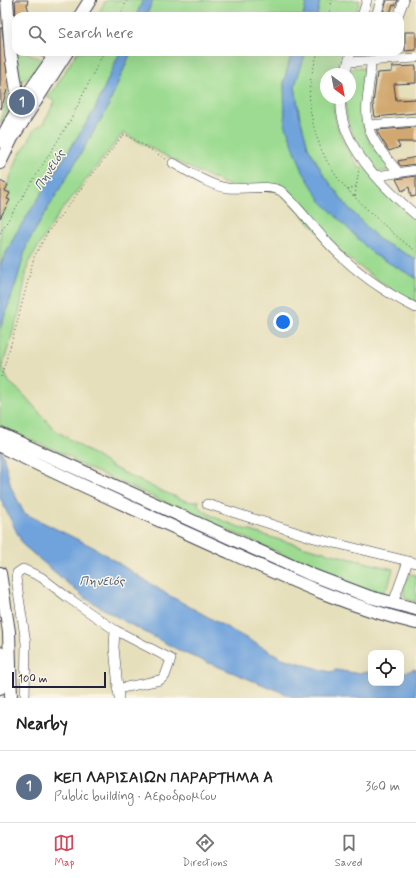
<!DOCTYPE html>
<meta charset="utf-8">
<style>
:root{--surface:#fff;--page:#f6f6f6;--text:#222;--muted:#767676;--line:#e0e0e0;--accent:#d1495b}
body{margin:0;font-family:Mynerve,sans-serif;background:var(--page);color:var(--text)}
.controls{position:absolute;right:12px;bottom:12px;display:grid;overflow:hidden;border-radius:8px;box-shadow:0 4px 16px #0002}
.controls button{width:36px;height:36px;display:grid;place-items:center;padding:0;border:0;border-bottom:1px solid var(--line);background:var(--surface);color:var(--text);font:20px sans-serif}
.compass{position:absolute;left:320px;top:68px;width:36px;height:36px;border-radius:50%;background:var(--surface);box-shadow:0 4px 16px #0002;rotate:148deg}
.scale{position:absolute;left:12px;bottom:10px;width:94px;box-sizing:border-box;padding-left:4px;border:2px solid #22223b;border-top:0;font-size:11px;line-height:14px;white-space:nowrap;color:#22223b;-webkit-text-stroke:3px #fcf5e5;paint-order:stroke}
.you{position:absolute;left:283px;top:322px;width:14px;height:14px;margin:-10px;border:3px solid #fff;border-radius:50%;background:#1a73e8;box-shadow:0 0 0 6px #1a73e833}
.badge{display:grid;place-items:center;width:26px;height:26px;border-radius:50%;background:var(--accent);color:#fff;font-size:13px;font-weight:700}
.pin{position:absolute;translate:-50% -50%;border:2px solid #fff;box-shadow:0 1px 4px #0006}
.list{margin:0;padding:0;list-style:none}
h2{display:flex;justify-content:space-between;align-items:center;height:52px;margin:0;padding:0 16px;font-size:17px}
h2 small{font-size:13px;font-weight:400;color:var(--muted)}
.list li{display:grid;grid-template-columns:26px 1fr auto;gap:12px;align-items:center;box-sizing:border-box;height:72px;padding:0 16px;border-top:1px solid var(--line)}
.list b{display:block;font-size:15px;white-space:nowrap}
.list p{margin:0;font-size:13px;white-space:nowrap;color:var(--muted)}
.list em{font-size:13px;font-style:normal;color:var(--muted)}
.icon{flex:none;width:22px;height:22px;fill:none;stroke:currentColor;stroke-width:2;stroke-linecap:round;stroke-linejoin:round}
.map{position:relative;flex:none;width:416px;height:698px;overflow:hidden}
.search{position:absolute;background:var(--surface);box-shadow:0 4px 16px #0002;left:12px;right:12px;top:12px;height:44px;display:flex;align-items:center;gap:10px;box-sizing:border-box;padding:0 14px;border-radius:12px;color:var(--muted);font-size:15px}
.sheet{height:124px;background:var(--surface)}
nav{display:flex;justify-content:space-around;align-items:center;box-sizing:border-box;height:56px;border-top:1px solid var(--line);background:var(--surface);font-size:11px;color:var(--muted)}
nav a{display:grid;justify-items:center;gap:2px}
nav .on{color:var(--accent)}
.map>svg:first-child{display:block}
.green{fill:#9cdb91;stroke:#5f7e66}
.water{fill:#6fa3dc;stroke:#48628c}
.building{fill:#d1a870}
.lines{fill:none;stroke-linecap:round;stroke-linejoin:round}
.minor-casing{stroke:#3f3e4e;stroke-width:10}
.major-casing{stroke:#3f3e4e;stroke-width:14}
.path{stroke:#3f3e4e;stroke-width:1;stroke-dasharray:1 3;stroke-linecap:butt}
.minor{stroke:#fff;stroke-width:9}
.major{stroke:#fff;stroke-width:12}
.labels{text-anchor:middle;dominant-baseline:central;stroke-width:3;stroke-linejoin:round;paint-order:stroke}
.water-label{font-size:13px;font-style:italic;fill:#41567b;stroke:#fcf5e5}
</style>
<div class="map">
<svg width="416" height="698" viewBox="0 0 416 698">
<rect width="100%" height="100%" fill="#fcf5e5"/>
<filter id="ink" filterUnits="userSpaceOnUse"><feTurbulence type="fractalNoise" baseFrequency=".025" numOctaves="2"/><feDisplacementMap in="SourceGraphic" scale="8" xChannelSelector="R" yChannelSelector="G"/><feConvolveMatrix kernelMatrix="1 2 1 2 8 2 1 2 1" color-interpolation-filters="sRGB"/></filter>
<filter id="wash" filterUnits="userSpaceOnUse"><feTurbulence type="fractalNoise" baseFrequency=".012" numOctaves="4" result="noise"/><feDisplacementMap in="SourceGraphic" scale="16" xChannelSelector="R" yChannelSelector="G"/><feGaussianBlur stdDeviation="0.9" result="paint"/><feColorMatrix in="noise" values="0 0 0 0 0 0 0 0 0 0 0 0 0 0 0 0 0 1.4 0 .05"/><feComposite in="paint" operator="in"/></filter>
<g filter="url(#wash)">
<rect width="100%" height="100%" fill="#e5dfbb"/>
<!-- green -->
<g class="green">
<path d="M106 0H143L136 16H97Z"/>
<path d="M153 0H307L303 16H146Z"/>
<path d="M320 0H360L355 16H317Z"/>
<path d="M16 52H25L43 60 32 74 21 82Z"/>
<path d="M77 52H120L94 111 15 235 0 265V217L10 200 7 199 10 193 5 191 19 155 27 144 34 129 43 124 55 101 47 97 54 90Z"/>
<path d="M131 52H292L284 81 285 123 373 254 416 278V303L397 294 329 244 279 190 232 187 179 163 123 133 58 215 28 263 20 309 2 367 9 382 22 393 53 428 63 435 114 468 159 490 186 501 195 502 199 500 198 505C210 527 361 561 393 569 390 578 389 593 378 593 365 592 324 572 310 566 231 533 153 496 74 462L73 458 0 426V329L17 280 27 244 107 109Z"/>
<path d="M306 52H345L339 74H326V98H335C330 123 347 148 359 168L363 166 416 219V259L379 240 347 206 324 175 308 147 299 113 295 85Z"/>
<path d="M354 67 366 69C364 87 358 108 363 125 367 142 381 157 391 170L379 172 375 168C355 145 346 129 345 98H350L349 74Z"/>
<path d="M8 92 9 107 1 125C0 117 6 102 8 92Z"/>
<path d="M411 574 416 575V602L406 599C401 592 404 579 411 574Z"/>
</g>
<!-- water -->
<g class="water">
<path d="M143 0H153L146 16H136Z"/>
<path d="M307 0H320L317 16H303Z"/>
<path d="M120 52H131L107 109 27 244 17 280 0 329V265L15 235 94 111Z"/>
<path d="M292 52H306L295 85 299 113 308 147 324 175 347 206 379 240 416 259V278L373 254 321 201 303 172 285 124 284 81Z"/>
<path d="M0 442 11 487 24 513 95 548 165 593 282 658 330 672 336 670 355 673 371 672V683H401V673L416 669V698H296L184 653 122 620 85 598 23 545 0 498Z"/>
</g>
<g id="blocks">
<!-- building -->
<g class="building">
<path d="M15 0H28L27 5 30 16H16Z"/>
<path d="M387 0H398L395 6 393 5 389 16H382Z"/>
<path d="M0 28H2L8 82 7 86 8 87 1 109Z"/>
<path d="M405 32H416V50L405 51Z"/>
<path d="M416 66V83L394 84 396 100 416 99V113L375 117 373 104 377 73 392 72V67Z"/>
<path d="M416 127V142H397L400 147 389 151 377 132V130Z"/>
<path d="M416 157V164L401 166 399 164 398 161Z"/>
<path d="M416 176V196L411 197 409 187 402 191 396 179Z"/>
<path d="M0 181 8 185 5 191 10 193 7 199 10 200 0 218Z"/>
</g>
</g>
</g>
<g filter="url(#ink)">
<use href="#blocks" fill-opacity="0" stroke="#3f3e4e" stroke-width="1"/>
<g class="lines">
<defs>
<g id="minor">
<path d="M362 16 367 0"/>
<path d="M376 16 381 0"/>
<path d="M398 16 404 0"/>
<path d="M43 52 54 57"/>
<path d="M371 61C371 85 361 111 371 134 377 148 389 160 398 172"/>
<path d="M348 62 416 58"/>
<path d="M345 74 351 52"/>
<path d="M341 98C337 142 384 188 416 215"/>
<path d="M369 125 416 121"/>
<path d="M173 163C190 172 208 185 227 188 242 190 268 184 281 191 298 206 312 226 328 243 352 269 384 292 416 308"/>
<path d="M377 176 416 170"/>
<path d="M207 504 314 538 416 563"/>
<path d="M393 603 408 561"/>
<path d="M115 630 171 659 165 676 160 680 117 689"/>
<path d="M25 698 26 643 16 578 17 573 23 569 41 577 67 597 115 630 114 647 119 698"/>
</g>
<g id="major">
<path d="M7 0 11 55 22 123"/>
<path d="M80 16 90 0"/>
<path d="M0 141 18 108 57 52"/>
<path d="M0 163 12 138 67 52"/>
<path d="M0 434 312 575 370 597 416 609"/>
<path d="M0 446C73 482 147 515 220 548 284 577 348 607 416 623"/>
<path d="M0 573 9 632 11 698"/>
<path d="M0 653V688"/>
</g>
</defs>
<!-- minor casing -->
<use href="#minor" class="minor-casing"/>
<!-- major casing -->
<use href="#major" class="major-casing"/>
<!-- path -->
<g class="path">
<path d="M120 16 127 0"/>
<path d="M329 16 332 0"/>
<path d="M318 52C315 62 311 74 310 84 307 114 318 150 335 174 345 189 359 201 372 214 386 227 400 240 416 251"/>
<path d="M348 190 356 186"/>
<path d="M355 196 359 168"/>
<path d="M0 233 70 121 104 52"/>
<path d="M1 377 16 327 34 257 48 232 123 135 128 136 166 159"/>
</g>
<!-- minor -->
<use href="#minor" class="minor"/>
<!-- major -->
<use href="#major" class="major"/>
</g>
</g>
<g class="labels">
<!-- water labels -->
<g class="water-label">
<text transform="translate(50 170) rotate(-57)">Πηνειός</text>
<text x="102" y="581">Πηνειός</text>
</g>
</g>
</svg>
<div class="controls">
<button><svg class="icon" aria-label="locate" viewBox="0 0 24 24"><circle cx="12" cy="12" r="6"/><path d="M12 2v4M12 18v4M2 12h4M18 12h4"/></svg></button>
</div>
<svg class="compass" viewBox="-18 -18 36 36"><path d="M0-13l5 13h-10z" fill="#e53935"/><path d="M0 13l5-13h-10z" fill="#767676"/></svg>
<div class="scale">100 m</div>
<div class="you"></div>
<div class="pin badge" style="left:22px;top:102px;background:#5c6f8a">1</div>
<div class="search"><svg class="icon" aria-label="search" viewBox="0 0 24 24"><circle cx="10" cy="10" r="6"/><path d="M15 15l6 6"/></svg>Search here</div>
</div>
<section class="sheet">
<h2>Nearby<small></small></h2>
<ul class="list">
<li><span class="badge" style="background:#5c6f8a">1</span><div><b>ΚΕΠ ΛΑΡΙΣΑΙΩΝ ΠΑΡΑΡΤΗΜΑ A</b><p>Public building · Αεροδρομίου</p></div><em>360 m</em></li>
</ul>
</section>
<nav>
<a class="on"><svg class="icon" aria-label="map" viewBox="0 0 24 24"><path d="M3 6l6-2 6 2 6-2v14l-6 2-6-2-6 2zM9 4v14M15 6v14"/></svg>Map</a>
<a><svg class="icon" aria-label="directions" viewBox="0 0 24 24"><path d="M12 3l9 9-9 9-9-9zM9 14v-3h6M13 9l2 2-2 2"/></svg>Directions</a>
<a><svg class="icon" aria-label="saved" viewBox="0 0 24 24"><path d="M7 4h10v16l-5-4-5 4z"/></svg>Saved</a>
</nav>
